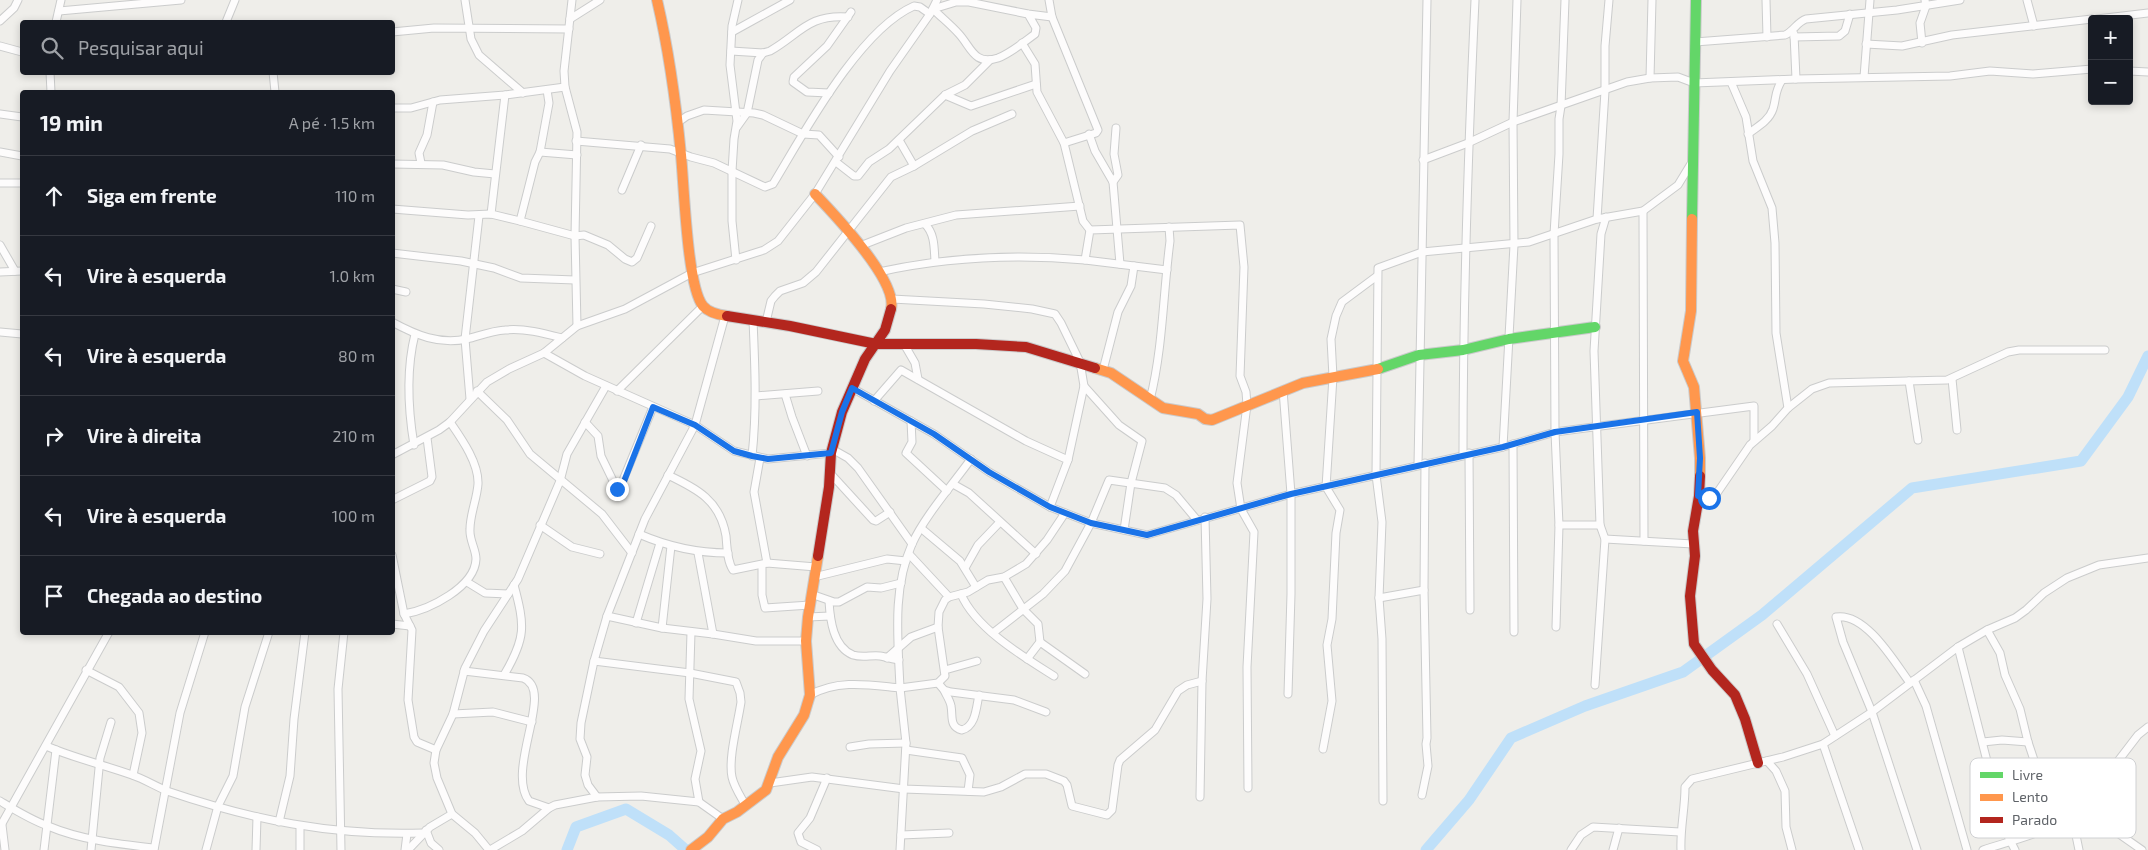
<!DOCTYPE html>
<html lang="pt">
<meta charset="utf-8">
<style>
:root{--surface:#171b24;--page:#242831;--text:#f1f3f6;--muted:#9ea1a6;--line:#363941}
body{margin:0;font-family:"Exo 2",sans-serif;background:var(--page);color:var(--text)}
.controls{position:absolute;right:15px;top:15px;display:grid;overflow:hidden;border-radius:5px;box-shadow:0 2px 8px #0003}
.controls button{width:45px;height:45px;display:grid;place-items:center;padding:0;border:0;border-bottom:1px solid var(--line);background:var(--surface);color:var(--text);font:25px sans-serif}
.stop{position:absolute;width:15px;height:15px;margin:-11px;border:4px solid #1a73e8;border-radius:50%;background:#fff}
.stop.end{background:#1a73e8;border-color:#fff;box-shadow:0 1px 5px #0008}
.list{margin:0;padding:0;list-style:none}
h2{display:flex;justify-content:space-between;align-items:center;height:65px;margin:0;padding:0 20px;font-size:21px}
h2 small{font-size:16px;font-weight:400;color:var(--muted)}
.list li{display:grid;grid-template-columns:32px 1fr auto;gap:15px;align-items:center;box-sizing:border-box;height:80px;padding:0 20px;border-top:1px solid var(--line)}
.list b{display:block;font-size:19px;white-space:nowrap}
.list em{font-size:16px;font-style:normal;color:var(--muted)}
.icon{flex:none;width:28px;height:28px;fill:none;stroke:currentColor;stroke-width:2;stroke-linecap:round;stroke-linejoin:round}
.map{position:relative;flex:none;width:2148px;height:850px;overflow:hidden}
.search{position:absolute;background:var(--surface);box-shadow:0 2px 8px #0003;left:20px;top:20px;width:375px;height:55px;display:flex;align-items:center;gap:12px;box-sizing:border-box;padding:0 18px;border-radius:5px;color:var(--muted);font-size:19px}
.panel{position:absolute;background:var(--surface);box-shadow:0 2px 8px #0003;left:20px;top:90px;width:375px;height:545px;border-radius:5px}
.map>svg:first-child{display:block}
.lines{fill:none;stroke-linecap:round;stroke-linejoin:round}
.river{stroke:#bfe0f9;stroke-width:11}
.street-casing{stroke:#cbcccc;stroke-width:9}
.fast-casing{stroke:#cacacb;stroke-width:12}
.slow-casing{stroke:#cacacb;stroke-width:12}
.jam-casing{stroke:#cacacb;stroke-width:12}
.street{stroke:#fdfcfc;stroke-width:7}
.fast{stroke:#63d668;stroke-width:10}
.slow{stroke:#ff974d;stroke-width:10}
.jam{stroke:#b3261e;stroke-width:10}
.route{stroke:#1a73e8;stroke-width:6}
.key{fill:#fff;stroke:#cfd0d2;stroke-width:1}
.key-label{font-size:14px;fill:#5f6368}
</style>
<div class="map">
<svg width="2148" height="850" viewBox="0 0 2148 850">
<rect width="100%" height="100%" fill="#efeeea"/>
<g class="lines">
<!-- river -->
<g class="river">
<path d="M567 850 576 827 626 809 669 835 686 850"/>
<path d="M1426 850 1469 800 1511 738 1585 706 1683 672 1762 615 1912 488 2081 461 2128 397 2148 356"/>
</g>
<defs>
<g id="street">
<path d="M465 0 471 39 479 55 523 93"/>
<path d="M572 0 564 71 565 87 577 132 575 236 577 326"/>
<path d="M1049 0 1052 17 1098 130 1096 133 1064 143"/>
<path d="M1766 0 1767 37"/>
<path d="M2027 0 2034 26"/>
<path d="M59 11 181 0"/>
<path d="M1028 14 1036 28 1035 34C1024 42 1011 53 998 58 974 66 971 47 959 34 951 25 942 18 933 9L956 2H969L1028 14 1052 17"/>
<path d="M570 19 600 0"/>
<path d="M2097 19 2148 13"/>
<path d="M0 21 14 8 18 0"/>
<path d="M56 22 61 0"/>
<path d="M226 22 235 0"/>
<path d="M392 32 434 28 569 29"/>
<path d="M732 32 790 0"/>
<path d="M1794 34 1796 79"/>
<path d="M1794 37 1839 36 1845 31 1850 14"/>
<path d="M1695 42 1785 35C1794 31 1797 22 1806 19L1897 10 1960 0"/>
<path d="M1022 43 1035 64 1037 92 1064 143 1083 221 1090 230"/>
<path d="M1922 43 1920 23 1926 6 1925 0"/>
<path d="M1866 44 1902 46 1952 35 2092 19"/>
<path d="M0 46 22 52"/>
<path d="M731 51 763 53 770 51C800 34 808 14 848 17"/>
<path d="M2129 71 2148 72"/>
<path d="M50 72 51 92"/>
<path d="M273 72 275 92"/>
<path d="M1864 77 1870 0"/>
<path d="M1650 78 1652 0"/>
<path d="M1731 82 1746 117 1753 161 1772 208 1775 243 1776 333 1788 408"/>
<path d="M829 93 807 92 793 82 794 77 827 46 851 12"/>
<path d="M945 95 971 106 1036 84"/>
<path d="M392 108H411L440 100 505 95 565 87"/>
<path d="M0 114 22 117"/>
<path d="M677 123 687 116 704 110 754 113 763 115 803 134 819 135 839 157"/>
<path d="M737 127 747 113 758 60 763 53"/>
<path d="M1089 134 1095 151 1113 182 1120 264"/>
<path d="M1748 134C1757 127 1769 121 1773 109 1777 96 1774 93 1782 80"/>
<path d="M899 140 914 166"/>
<path d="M576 141 670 149 691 157 714 163 765 187 773 184C804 133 859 30 914 6L920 7 930 14"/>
<path d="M0 152 22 156"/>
<path d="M540 152 549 103 547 90"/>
<path d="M1423 160 1468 143 1513 122 1627 82 1650 78 1678 77 1694 83 1796 79 1950 76 1990 71 2033 74 2092 69"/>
<path d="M836 162 854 176H858L869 162 889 149 945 95 965 85 990 60"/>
<path d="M421 163 419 153 427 135 433 102"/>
<path d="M392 164 443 165 474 172 495 174"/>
<path d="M1113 182 1118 175 1114 154 1116 128"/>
<path d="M0 183H22"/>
<path d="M622 190 641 145"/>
<path d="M392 209 468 215 491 214 520 221 535 162 540 152 577 155"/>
<path d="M1643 211 1644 541"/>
<path d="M491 214 505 95"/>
<path d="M1597 219 1605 91V46L1609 0"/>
<path d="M520 221 575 236 584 235 608 245 625 259 632 262 637 258 651 226"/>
<path d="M925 224C935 234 934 248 935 261"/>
<path d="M0 245 15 271"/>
<path d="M860 246 906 228 956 215 1080 206"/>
<path d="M392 253 461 261 494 268 521 278 575 280"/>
<path d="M736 260 732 221V171L734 139 737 121 730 65 732 26 738 0"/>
<path d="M1085 260 1167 270"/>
<path d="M0 272 22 271"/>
<path d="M879 272C947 257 1016 254 1085 260L1090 230 1240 225 1244 267 1240 376 1246 392 1247 405 1237 483 1241 509 1254 532 1247 667 1248 788"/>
<path d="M392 289 406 292"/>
<path d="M892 299 984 304 1032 309 1055 314 1061 323 1080 362 1084 386 1068 460"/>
<path d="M392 322C416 335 439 345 467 339 479 336 491 331 505 330 524 328 543 333 562 338"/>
<path d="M766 322 771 301 775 296 780 291 803 283 816 272 891 177 914 166 972 131 1012 114"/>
<path d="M0 332 22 334"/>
<path d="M904 344 915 363 918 379"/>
<path d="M544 353 585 376 695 425 734 451 768 459 831 453"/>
<path d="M1103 370 1118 312 1131 286 1134 266"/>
<path d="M1952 379 1957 430"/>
<path d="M1909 381 1918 440"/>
<path d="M1084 386 1119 425 1142 441 1131 483 1124 530"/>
<path d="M852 388 934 434 989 472 1050 507 1091 523 1147 535 1291 494 1503 447 1555 432 1754 406V440"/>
<path d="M1283 390 1291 494V594L1288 694"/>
<path d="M477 391 507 420 530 454 602 514 632 553"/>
<path d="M617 391 703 306"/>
<path d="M785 394 792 417 807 456"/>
<path d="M756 396 818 391"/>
<path d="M470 399 465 339 479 216"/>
<path d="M1150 400C1163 348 1163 294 1170 241L1169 227"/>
<path d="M874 401 901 370 1026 441 1068 460 1050 507"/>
<path d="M911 421 912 442 906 453 947 491"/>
<path d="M585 422 598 436 601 456 617 489 619 490 653 407"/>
<path d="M1513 444 1514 632"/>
<path d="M414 445C408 409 406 370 415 334"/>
<path d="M1503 447 1514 245 1513 122 1517 0"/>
<path d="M832 449 848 458 858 468 912 544"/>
<path d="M1469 453 1470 610"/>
<path d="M392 455 439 430 450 422 487 382 509 369 544 353 577 326 625 309 692 273 764 250 778 241 815 194 890 71 930 14 937 0"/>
<path d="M1463 455C1463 303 1468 151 1475 0"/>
<path d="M752 456C757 411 755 366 753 320"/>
<path d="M760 458 754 492 767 563"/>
<path d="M971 459C953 484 924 517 912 544 892 589 898 640 900 688L938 683 945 676 938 627 939 612 945 600 949 597 968 592 988 580 1004 577 1026 564 1047 540 1065 513"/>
<path d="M1418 465 1427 0"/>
<path d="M830 473 873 520 876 521 890 512"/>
<path d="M668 475C697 489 720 500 726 536 727 547 727 561 733 570L767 563 816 567"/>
<path d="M953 484 969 493 1036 554"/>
<path d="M1699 496 1709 498 1717 493 1750 445 1772 426 1788 408 1812 389 1829 383 1947 380 2008 352 2019 350H2105"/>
<path d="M392 500 430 481 432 477 427 438"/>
<path d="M540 525 572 547 600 554"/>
<path d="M1559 525H1600"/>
<path d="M922 529 960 561 976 587"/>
<path d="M639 534C669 547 697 553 728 553"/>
<path d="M1605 539 1693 544"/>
<path d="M698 553 713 634"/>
<path d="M909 554 949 597"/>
<path d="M392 555 404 614 412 630 408 700 414 737 417 742 436 750"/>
<path d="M762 565V595L765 608 810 605"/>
<path d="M965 568 978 545 999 523"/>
<path d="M814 577 887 559 906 561"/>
<path d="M1004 577 1023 609 1038 624 1040 642"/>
<path d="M467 582 485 593 508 594"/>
<path d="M811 594 834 602H839L867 587 881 588 901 583"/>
<path d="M961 594C976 629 1024 657 1054 676"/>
<path d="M1379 598 1424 590"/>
<path d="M829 601C830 619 833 647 853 655 862 658 871 655 880 656 886 657 893 659 899 660"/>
<path d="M404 614C429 610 475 587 476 559 476 549 469 540 470 529 470 514 477 499 478 484 479 463 461 438 450 422"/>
<path d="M607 616 662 628 713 634 756 641H806"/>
<path d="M808 617 830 616"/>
<path d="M636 623 660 543"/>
<path d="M392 624 410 626"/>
<path d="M1777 624 1807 674 1835 736"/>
<path d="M1556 627 1559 525 1555 432 1554 234 1559 154V119L1561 106 1565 0"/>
<path d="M662 628 671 546"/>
<path d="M1987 630 2000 653 2005 675 2020 709 2028 742 2042 784 2048 808 2046 823 2042 831"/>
<path d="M691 632 689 699 701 751 695 779 699 802"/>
<path d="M993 633 1043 594 1065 571 1091 523 1109 480 1165 488 1176 495 1197 520"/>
<path d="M1958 647 2004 828 2015 850"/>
<path d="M887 658 911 637 938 627"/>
<path d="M1027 659 1040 642 1085 674"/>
<path d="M594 661 690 673 736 682 740 693 741 702C738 723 728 758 732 777 734 787 741 797 746 806"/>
<path d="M86 670 119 687 139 713 142 733 133 775"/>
<path d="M945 670 977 661"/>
<path d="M464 671 523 678C556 689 505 769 529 801L549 808"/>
<path d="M504 675C526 638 525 626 514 585"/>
<path d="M1914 680 1926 706 1967 850"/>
<path d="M938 683 944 690 951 692 1014 700 1046 712"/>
<path d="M1910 683C1895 663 1866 612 1836 617L1843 642 1872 712 1917 850"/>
<path d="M1595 685 1605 539 1600 525 1594 351 1601 234 1606 217"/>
<path d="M944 690C946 695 950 700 951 706 953 716 949 727 962 730 976 726 976 708 979 695"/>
<path d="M810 695C839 679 869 685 900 688L906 743 900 850"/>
<path d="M453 714 493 712 532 722"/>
<path d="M1983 742 2002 740 2028 742"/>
<path d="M1823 744 1859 850"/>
<path d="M46 746C74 758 104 765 132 775 144 779 155 786 167 791 252 820 333 836 423 833"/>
<path d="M850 747 869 744 906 743"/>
<path d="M1323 749 1332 701 1327 645 1332 619 1336 533 1340 510 1326 487 1333 377 1331 339 1336 316 1342 302 1377 276"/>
<path d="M906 750 962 758 970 775 968 791"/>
<path d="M1767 761 1776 771 1785 791 1786 827 1792 850"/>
<path d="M770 783 812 777 904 789 984 792 1001 787 1025 774H1046L1064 781 1067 785 1072 806 1107 815 1112 810 1118 765 1120 760 1155 730 1178 691 1187 685 1202 681"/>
<path d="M1422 795 1428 766 1426 744 1427 738 1424 590 1425 463"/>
<path d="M597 797 588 785 585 775 587 757 580 739 581 723 594 661 607 616 645 519 695 425 725 316"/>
<path d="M1200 797 1202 681 1207 599 1205 517"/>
<path d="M0 801C15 810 31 820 48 826 81 840 118 844 154 848"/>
<path d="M1383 801 1382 639 1379 598 1382 522 1376 475 1378 268 1422 252 1529 242 1597 219 1643 211 1678 185 1692 162"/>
<path d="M2082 808 2142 850"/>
<path d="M2072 816 2079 850"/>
<path d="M279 822 290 776 294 719 305 632"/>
<path d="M2 825 5 850"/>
<path d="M0 827 109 632"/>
<path d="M426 830 431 843 439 850"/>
<path d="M901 835 949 833"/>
<path d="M44 850 56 750"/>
<path d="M91 850 100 758 111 722"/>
<path d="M154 850 180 713 205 632"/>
<path d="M206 850 218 806 233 776 245 707 269 632"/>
<path d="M256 850 257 817"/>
<path d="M300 850V827"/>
<path d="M341 850 338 689 344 632"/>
<path d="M405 850 407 834"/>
<path d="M408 850 430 827 452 814"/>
<path d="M489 850 475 833 452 814 437 778 434 763 436 750 453 714 465 668 484 631 518 579 560 481 567 454 606 386"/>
<path d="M490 850 522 831 549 808 555 805 597 797 641 796 699 802 723 819"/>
<path d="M817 850 801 842 798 833 810 818 827 778"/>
<path d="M1571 850 1581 835 1593 827 1680 832"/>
<path d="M1613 850 1619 828"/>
<path d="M1681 850C1680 829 1685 809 1685 787L1692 779 1783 757 1823 744 1872 712 1958 647 1987 630 2015 618 2026 610 2044 593 2067 578 2099 565 2148 558"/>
<path d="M1983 850C2016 839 2055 831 2082 808L2138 735 2148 727"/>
</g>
<g id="fast">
<path d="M1692 219 1696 0"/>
<path d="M1378 369 1419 355 1463 350 1509 339 1595 327"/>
</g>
<g id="slow">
<path d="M657 0C669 51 676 103 681 155 684 184 687 287 703 306 708 312 720 315 727 316"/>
<path d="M815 194C834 214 898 281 891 309"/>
<path d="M1692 219 1691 311 1683 361 1694 387 1700 458V476"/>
<path d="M1095 368 1111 373 1163 408 1198 414 1205 419 1212 420 1303 383 1378 369"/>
<path d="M691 850 708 837 723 819 737 812 766 790 778 757 804 715 810 695 806 641 808 617 818 556"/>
</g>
<g id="jam">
<path d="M727 316 790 326 876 344H976L1026 347 1095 368"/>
<path d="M1700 476 1699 496 1693 531 1695 556 1690 596 1694 644 1712 670 1735 695 1745 719 1758 763"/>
<path d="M818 556 829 487 831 453 842 412 865 359 885 330 891 309"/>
</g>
</defs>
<!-- street casing -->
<use href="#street" class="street-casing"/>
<!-- fast casing -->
<use href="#fast" class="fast-casing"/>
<!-- slow casing -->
<use href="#slow" class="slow-casing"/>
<!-- jam casing -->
<use href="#jam" class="jam-casing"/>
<!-- street -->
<use href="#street" class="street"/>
<!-- fast -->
<use href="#fast" class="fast"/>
<!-- slow -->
<use href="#slow" class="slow"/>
<!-- jam -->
<use href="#jam" class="jam"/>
</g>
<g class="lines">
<!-- route -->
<path class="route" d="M617 489H621L653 407 695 425 734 451 752 456 768 459 831 453 842 412 852 388 934 434 989 472 1050 507 1091 523 1147 535 1291 494 1503 447 1555 432 1697 412 1700 458 1698 496 1709 498"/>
</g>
<!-- legend -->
<rect x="1970" y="758" width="166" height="80" rx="8" class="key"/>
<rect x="1980" y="772" width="23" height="6" fill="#63d668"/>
<rect x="1980" y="794" width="23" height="7" fill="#ff974d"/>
<rect x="1980" y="817" width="23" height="6" fill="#b3261e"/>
<g class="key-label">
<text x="2012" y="780">Livre</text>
<text x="2012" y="802">Lento</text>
<text x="2012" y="825">Parado</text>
</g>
</svg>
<div class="controls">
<button>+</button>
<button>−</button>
</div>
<div class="stop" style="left:1709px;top:498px"></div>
<div class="stop end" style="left:617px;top:489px"></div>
<div class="search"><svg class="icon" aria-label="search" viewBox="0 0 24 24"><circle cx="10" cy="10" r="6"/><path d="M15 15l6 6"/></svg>Pesquisar aqui</div>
<section class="panel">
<h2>19 min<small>A pé · 1.5 km</small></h2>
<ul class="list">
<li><svg class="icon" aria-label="ahead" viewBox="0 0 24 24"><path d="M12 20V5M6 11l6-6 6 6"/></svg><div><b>Siga em frente</b></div><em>110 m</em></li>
<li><svg class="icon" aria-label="left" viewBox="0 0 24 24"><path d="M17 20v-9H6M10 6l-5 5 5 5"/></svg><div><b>Vire à esquerda</b></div><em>1.0 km</em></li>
<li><svg class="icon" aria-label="left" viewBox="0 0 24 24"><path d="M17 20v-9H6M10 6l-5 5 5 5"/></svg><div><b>Vire à esquerda</b></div><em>80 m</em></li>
<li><svg class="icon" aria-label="right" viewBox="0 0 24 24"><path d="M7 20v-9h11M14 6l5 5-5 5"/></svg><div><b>Vire à direita</b></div><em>210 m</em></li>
<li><svg class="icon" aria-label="left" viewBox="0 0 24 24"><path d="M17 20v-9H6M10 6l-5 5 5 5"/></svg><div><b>Vire à esquerda</b></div><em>100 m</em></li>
<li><svg class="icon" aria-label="arrive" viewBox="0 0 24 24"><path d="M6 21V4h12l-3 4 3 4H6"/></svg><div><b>Chegada ao destino</b></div></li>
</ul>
</section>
</div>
